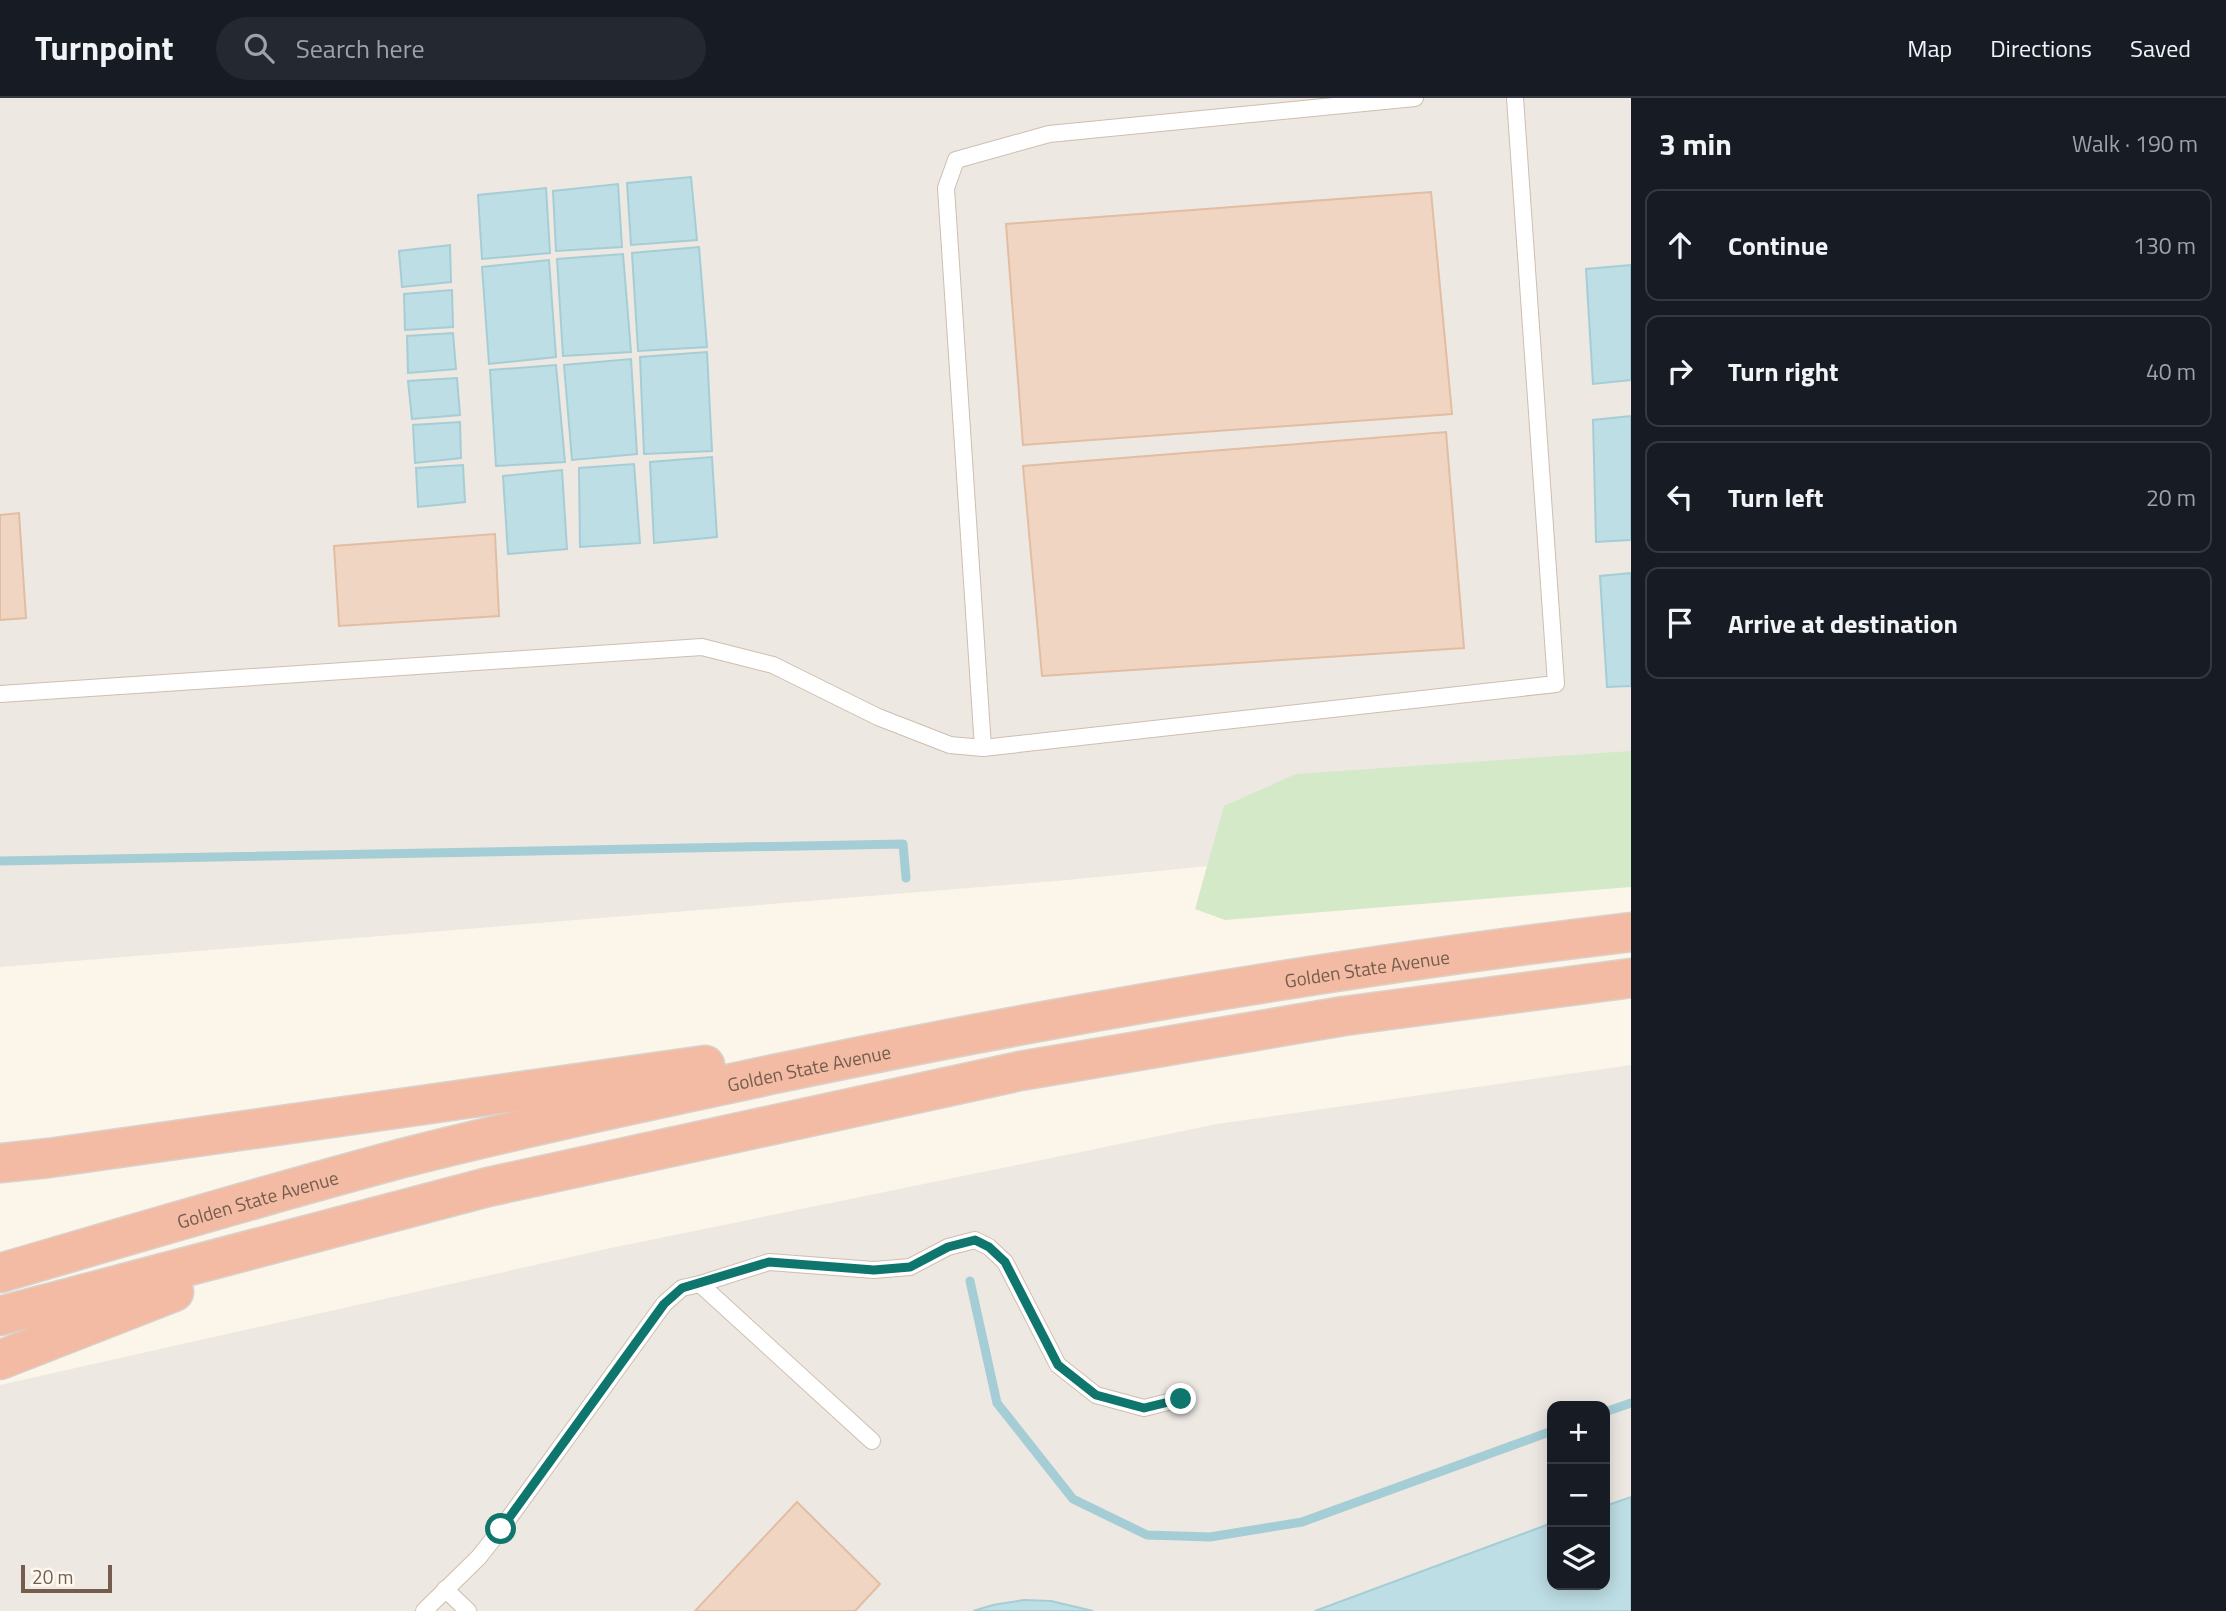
<!DOCTYPE html>
<meta charset="utf-8">
<style>
:root{--surface:#171b24;--page:#242831;--text:#f1f3f6;--muted:#9ea1a6;--line:#363941}
body{margin:0;font-family:"Titillium Web",sans-serif;background:var(--page);color:var(--text)}
.controls{position:absolute;right:21px;bottom:21px;display:grid;overflow:hidden;border-radius:14px;box-shadow:0 4px 18px #0003}
.controls button{width:63px;height:63px;display:grid;place-items:center;padding:0;border:0;border-bottom:2px solid var(--line);background:var(--surface);color:var(--text);font:35px sans-serif}
.scale{position:absolute;left:21px;bottom:18px;width:91px;box-sizing:border-box;padding-left:7px;border:4px solid #755d4d;border-top:0;font-size:19px;line-height:24px;white-space:nowrap;color:#755d4d;-webkit-text-stroke:5px #fef9f0;paint-order:stroke}
.stop{position:absolute;width:21px;height:21px;margin:-16px;border:5px solid #0f766e;border-radius:50%;background:#fff}
.stop.end{background:#0f766e;border-color:#fff;box-shadow:0 2px 7px #0008}
.list{margin:0;padding:0;list-style:none}
h2{display:flex;justify-content:space-between;align-items:center;height:91px;margin:0;padding:0 28px;font-size:30px}
h2 small{font-size:23px;font-weight:400;color:var(--muted)}
.list li{display:grid;grid-template-columns:46px 1fr auto;gap:21px;align-items:center;box-sizing:border-box;height:112px;margin:0 14px 14px;padding:0 14px;border:2px solid var(--line);border-radius:14px}
.list b{display:block;font-size:26px;white-space:nowrap}
.list em{font-size:23px;font-style:normal;color:var(--muted)}
.icon{flex:none;width:38px;height:38px;fill:none;stroke:currentColor;stroke-width:2;stroke-linecap:round;stroke-linejoin:round}
.map{position:relative;flex:none;width:1631px;height:1513px;overflow:hidden}
header{display:flex;align-items:center;gap:42px;box-sizing:border-box;height:98px;padding:0 35px;background:var(--surface);border-bottom:2px solid var(--line)}
header strong{font-size:33px}
nav{display:flex;gap:38px;margin-inline-start:auto;font-size:24px}
.search{width:490px;height:63px;background:var(--page);display:flex;align-items:center;gap:18px;box-sizing:border-box;padding:0 24px;border-radius:38px;color:var(--muted);font-size:26px}
main{display:flex}
aside{flex:1;background:var(--surface)}
.map>svg:first-child{display:block}
.industrial{fill:#ede8e2;fill-rule:evenodd}
.green{fill:#d4e9c8}
.water{fill:#bedee5;stroke:#a5cdd6;stroke-width:2}
.lines{fill:none;stroke-linecap:round;stroke-linejoin:round}
.stream{stroke:#a5cdd6;stroke-width:9}
.building{fill:#f0d6c2;stroke:#e2bda3;stroke-width:2}
.service-casing{stroke:#cebeaf;stroke-width:18}
.motorway-casing{stroke:#d8d2cd;stroke-width:41}
.service{stroke:#fff;stroke-width:16}
.motorway{stroke:#f3bba3;stroke-width:38}
.route{stroke:#0f766e;stroke-width:9}
.labels{text-anchor:middle;dominant-baseline:central;stroke-width:7;stroke-linejoin:round;paint-order:stroke}
.street-label{font-size:19px;fill:#755d4d;stroke:#fef9f0}
</style>
<header>
<strong>Turnpoint</strong>
<div class="search"><svg class="icon" aria-label="search" viewBox="0 0 24 24"><circle cx="10" cy="10" r="6"/><path d="M15 15l6 6"/></svg>Search here</div>
<nav><a>Map</a><a>Directions</a><a>Saved</a></nav>
</header>
<main>
<div class="map">
<svg width="1631" height="1513" viewBox="0 0 1631 1513">
<rect width="100%" height="100%" fill="#fcf5e9"/>
<!-- industrial -->
<g class="industrial">
<path d="M0 0H1631V726L1067 782 0 869Z"/>
<path d="M1631 967V1513H0V1287L611 1150 1217 1026ZM1552 1308H1605V1487H1552Z"/>
</g>
<!-- green -->
<path class="green" d="M1631 653V789L1225 822 1195 811 1224 708 1296 676Z"/>
<!-- water -->
<g class="water">
<path d="M691 79 697 142 631 147 627 85Z"/>
<path d="M618 86 622 149 556 153 553 93Z"/>
<path d="M546 90 550 155 482 161 478 97Z"/>
<path d="M450 147 451 184 402 189 399 153Z"/>
<path d="M699 149 707 249 638 253 632 155Z"/>
<path d="M623 156 631 254 563 258 557 161Z"/>
<path d="M549 162 556 259 489 266 482 169Z"/>
<path d="M1631 167V282L1593 286 1586 171Z"/>
<path d="M452 192 453 229 405 232 404 196Z"/>
<path d="M453 235 456 271 408 275 407 238Z"/>
<path d="M707 254 712 353 644 356 640 259Z"/>
<path d="M631 261 637 356 572 362 564 267Z"/>
<path d="M556 267 565 364 496 368 490 272Z"/>
<path d="M457 280 460 317 412 321 408 283Z"/>
<path d="M1631 318V442L1596 444 1593 322Z"/>
<path d="M460 324 461 360 415 365 413 327Z"/>
<path d="M712 359 717 439 654 445 650 364Z"/>
<path d="M634 366 640 445 580 449 579 370Z"/>
<path d="M463 367 465 404 418 409 416 370Z"/>
<path d="M562 372 567 451 508 456 503 378Z"/>
<path d="M1631 475V588L1607 589 1600 478Z"/>
<path d="M1631 1399V1513H1315L1552 1425V1487H1605V1408Z"/>
<path d="M1024 1502 1051 1503 1093 1513H973L993 1507Z"/>
</g>
<g class="lines">
<!-- stream -->
<g class="stream">
<path d="M0 763 903 746 906 780"/>
<path d="M970 1183 997 1305 1073 1401 1147 1437 1210 1439 1302 1424 1552 1333"/>
<path d="M1605 1314 1631 1305"/>
</g>
</g>
<!-- building -->
<g class="building">
<path d="M1431 94 1452 316 1023 347 1006 126Z"/>
<path d="M1446 334 1464 550 1042 578 1023 368Z"/>
<path d="M19 415 26 520 0 522V417Z"/>
<path d="M495 436 499 518 339 528 334 448Z"/>
<path d="M797 1404 880 1486 855 1513H695Z"/>
</g>
<g class="lines">
<defs>
<g id="service">
<path d="M1415 0 1049 36 956 62 946 90 983 650 1556 586 1515 0"/>
<path d="M0 596 702 549 773 567 878 619 950 647 983 650"/>
<path d="M700 1186 769 1164 874 1172 910 1169 948 1149 975 1142 989 1149 1005 1164 1058 1267 1096 1297 1144 1310 1180 1301"/>
<path d="M445 1491 468 1513"/>
<path d="M424 1513 479 1459 501 1431 664 1206 682 1190 700 1186 872 1343"/>
</g>
<g id="motorway">
<path d="M0 1065 49 1060 705 967"/>
<path id="s1" d="M0 1175C134 1136 268 1096 403 1060 528 1028 654 1002 779 975 1061 916 1345 868 1631 834"/>
<path d="M0 1218 488 1089 1020 973 1344 918 1631 880"/>
<path d="M0 1262 174 1194"/>
</g>
</defs>
<!-- service casing -->
<use href="#service" class="service-casing"/>
<!-- motorway casing -->
<use href="#motorway" class="motorway-casing"/>
<!-- service -->
<use href="#service" class="service"/>
<!-- motorway -->
<use href="#motorway" class="motorway"/>
</g>
<g class="lines">
<!-- route -->
<path class="route" d="M501 1431 664 1206 682 1190 769 1164 874 1172 910 1169 948 1149 975 1142 989 1149 1005 1164 1058 1267 1096 1297 1144 1310 1181 1301"/>
</g>
<g class="labels">
<!-- street labels -->
<g class="street-label">
<text stroke="none"><textPath href="#s1" startOffset="1402">Golden State Avenue</textPath></text>
<text stroke="none"><textPath href="#s1" startOffset="835">Golden State Avenue</textPath></text>
<text stroke="none"><textPath href="#s1" startOffset="268">Golden State Avenue</textPath></text>
</g>
</g>
</svg>
<div class="controls">
<button>+</button>
<button>−</button>
<button><svg class="icon" aria-label="layers" viewBox="0 0 24 24"><path d="M12 4l9 5-9 5-9-5zM3 14l9 5 9-5"/></svg></button>
</div>
<div class="scale">20 m</div>
<div class="stop" style="left:501px;top:1431px"></div>
<div class="stop end" style="left:1181px;top:1301px"></div>
</div>
<aside>
<h2>3 min<small>Walk · 190 m</small></h2>
<ul class="list">
<li><svg class="icon" aria-label="ahead" viewBox="0 0 24 24"><path d="M12 20V5M6 11l6-6 6 6"/></svg><div><b>Continue</b></div><em>130 m</em></li>
<li><svg class="icon" aria-label="right" viewBox="0 0 24 24"><path d="M7 20v-9h11M14 6l5 5-5 5"/></svg><div><b>Turn right</b></div><em>40 m</em></li>
<li><svg class="icon" aria-label="left" viewBox="0 0 24 24"><path d="M17 20v-9H6M10 6l-5 5 5 5"/></svg><div><b>Turn left</b></div><em>20 m</em></li>
<li><svg class="icon" aria-label="arrive" viewBox="0 0 24 24"><path d="M6 21V4h12l-3 4 3 4H6"/></svg><div><b>Arrive at destination</b></div></li>
</ul>
</aside>
</main>
